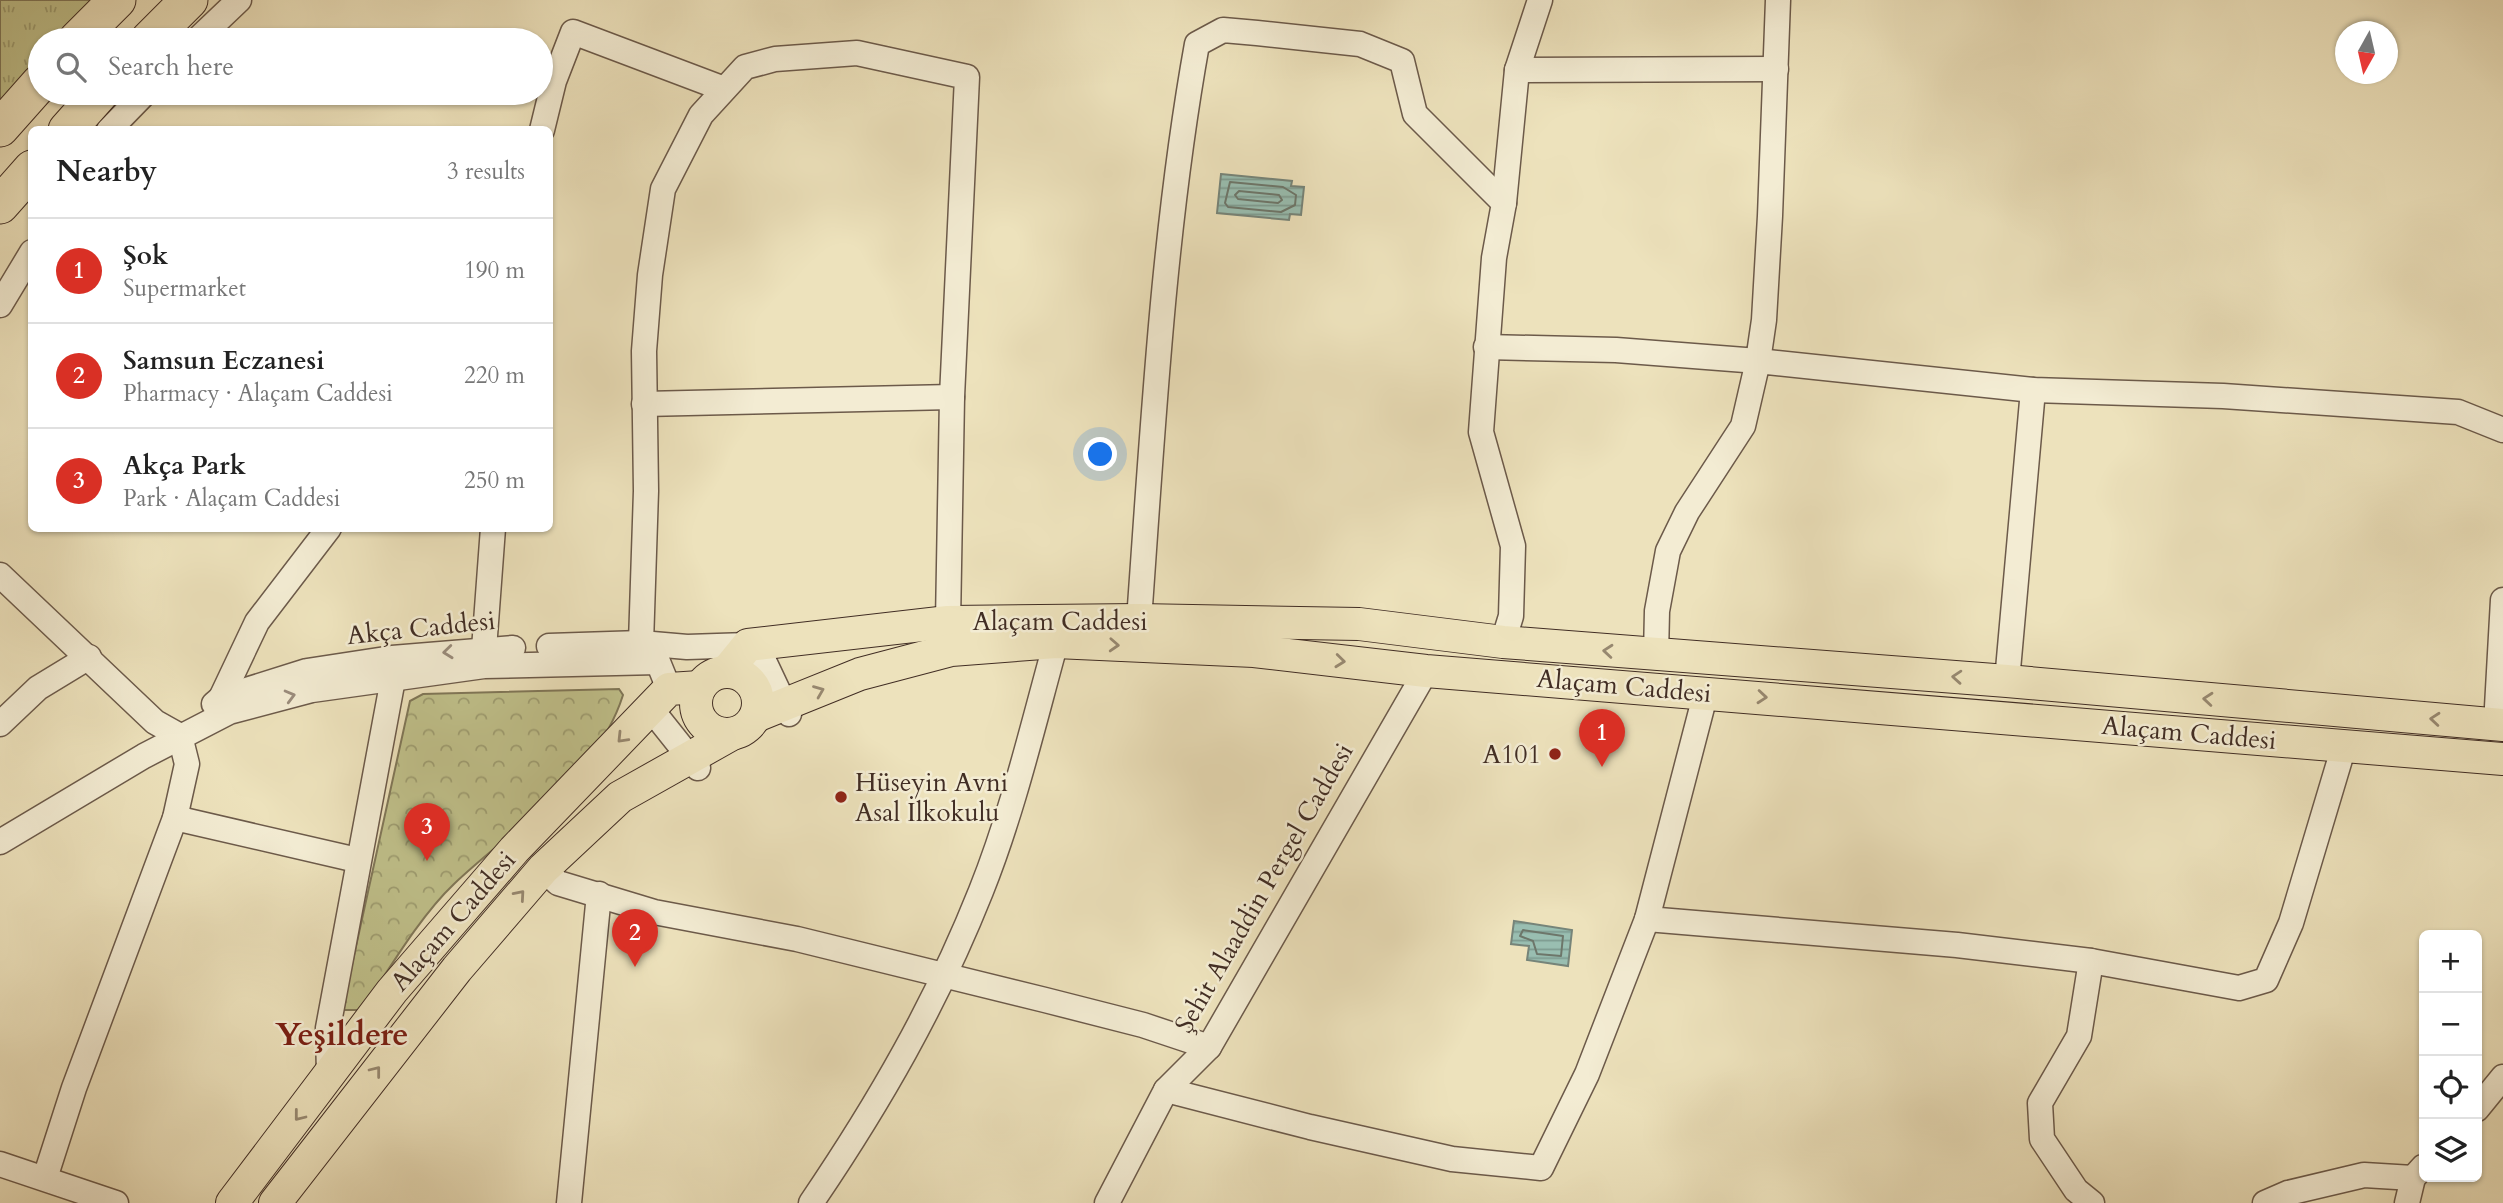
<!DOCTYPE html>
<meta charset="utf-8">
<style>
:root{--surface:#fff;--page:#f2f2f2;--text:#222;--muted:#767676;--line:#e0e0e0;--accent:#d93025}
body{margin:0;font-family:Cardo,serif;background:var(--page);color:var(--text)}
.controls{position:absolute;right:21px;bottom:21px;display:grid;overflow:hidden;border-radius:10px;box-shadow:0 2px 5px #0004}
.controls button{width:63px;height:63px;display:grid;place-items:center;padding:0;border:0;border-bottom:2px solid var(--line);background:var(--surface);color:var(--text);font:35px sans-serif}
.compass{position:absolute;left:2335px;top:21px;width:63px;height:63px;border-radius:50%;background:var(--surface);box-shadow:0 2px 5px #0004;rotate:188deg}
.you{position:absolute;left:1101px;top:455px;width:24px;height:24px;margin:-18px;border:5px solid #fff;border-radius:50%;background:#1a73e8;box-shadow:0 0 0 10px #1a73e833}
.badge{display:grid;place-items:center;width:46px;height:46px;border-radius:50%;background:var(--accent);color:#fff;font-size:23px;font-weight:700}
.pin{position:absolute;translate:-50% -58px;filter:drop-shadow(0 2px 4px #0008)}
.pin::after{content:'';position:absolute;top:37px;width:24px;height:21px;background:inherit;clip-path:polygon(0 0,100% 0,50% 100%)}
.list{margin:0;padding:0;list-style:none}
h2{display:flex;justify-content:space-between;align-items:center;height:91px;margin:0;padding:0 28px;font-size:30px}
h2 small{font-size:23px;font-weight:400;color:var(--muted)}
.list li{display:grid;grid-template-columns:46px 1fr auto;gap:21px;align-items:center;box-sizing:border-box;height:105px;padding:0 28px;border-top:2px solid var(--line)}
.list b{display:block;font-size:26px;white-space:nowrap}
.list p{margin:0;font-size:23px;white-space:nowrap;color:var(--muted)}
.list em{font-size:23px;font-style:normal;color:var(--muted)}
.icon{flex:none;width:38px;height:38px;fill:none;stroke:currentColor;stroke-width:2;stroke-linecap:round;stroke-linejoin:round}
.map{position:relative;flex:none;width:2503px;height:1203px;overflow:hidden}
.search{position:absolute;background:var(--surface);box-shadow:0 2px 5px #0004;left:28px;top:28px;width:525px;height:77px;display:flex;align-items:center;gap:18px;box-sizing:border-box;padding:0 24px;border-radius:38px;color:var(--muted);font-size:26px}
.panel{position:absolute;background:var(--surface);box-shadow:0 2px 5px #0004;left:28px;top:126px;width:525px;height:406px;border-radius:10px}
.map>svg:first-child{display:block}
.grass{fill:url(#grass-tufts);stroke:#807758;stroke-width:2}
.park{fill:url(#park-crowns);stroke:#807758;stroke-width:2}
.water{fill:url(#water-rules);stroke:#768479;stroke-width:2}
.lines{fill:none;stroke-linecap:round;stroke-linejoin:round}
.shore{stroke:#6d766a;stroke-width:2}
.minor-casing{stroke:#6c5a4a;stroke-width:27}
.major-casing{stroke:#412d24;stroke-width:34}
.highway-casing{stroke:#412d24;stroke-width:39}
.minor{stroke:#f3ecd3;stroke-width:24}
.major{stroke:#ede2bc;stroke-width:32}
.highway{stroke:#ede2bc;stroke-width:37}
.oneway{stroke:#978870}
.oneway2{stroke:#9a8c7c}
.poi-dot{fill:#8f2418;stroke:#f3ecd3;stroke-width:2.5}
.labels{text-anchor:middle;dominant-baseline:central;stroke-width:5;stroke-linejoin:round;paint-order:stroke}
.street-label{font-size:26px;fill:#412d24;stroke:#f3ecd3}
.poi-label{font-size:26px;fill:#412d24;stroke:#f3ecd3;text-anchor:end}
.district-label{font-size:33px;font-weight:bold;fill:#7a1f14;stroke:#f3ecd3}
</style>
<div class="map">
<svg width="2503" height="1203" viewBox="0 0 2503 1203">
<defs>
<pattern id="grass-tufts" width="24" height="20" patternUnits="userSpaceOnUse" patternTransform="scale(1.75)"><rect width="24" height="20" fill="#c0c18b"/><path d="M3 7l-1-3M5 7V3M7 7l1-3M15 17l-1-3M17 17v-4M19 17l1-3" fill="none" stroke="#9e9d71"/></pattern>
<pattern id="park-crowns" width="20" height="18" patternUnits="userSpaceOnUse" patternTransform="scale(1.75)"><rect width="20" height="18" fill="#c0c18b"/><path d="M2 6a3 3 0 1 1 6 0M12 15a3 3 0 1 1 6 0" fill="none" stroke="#9e9d71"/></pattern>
<pattern id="water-rules" width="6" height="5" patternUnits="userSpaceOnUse" patternTransform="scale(1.75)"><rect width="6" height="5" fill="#99beb1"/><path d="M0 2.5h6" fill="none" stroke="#7e9b90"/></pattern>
</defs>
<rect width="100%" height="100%" fill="#ede2bc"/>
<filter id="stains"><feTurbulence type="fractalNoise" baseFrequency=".00286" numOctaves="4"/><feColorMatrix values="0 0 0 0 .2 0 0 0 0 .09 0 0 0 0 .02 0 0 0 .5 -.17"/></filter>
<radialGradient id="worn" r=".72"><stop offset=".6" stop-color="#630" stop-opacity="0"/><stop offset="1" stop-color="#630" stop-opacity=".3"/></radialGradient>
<!-- grass -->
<path class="grass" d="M0 0H92L55 40H40V57L0 101Z"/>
<!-- park -->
<path class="park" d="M619 689 623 695C597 778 514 827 454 884 420 916 388 971 362 1010H342L410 701 423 694Z"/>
<!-- water -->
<g class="water">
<path d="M1221 174 1292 181 1291 186 1304 187 1301 215 1290 214 1289 220 1217 213Z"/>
<path d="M1514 921 1572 930 1568 966 1527 960 1529 946 1511 944Z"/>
</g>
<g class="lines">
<!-- shore -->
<g class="shore">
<path d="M1230 182 1283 187 1296 195 1295 205 1281 212 1228 207 1225 203Z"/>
<path d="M1239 191 1279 195 1282 200 1278 203 1238 199 1235 195Z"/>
<path d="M1523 930 1563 936 1561 956 1537 954 1533 941 1520 936Z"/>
</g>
<defs>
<g id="minor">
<path d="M197 40 239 0"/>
<path d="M1517 70 1776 69"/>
<path d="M109 130 145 93"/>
<path d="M542 130 554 81 573 32 724 89"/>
<path d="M1504 203 1517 70 1540 0"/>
<path d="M0 305 32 252"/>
<path d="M1486 347 1616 350 1758 361 1764 320 1770 216 1778 0"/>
<path d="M644 404 952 397"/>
<path d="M0 575 155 722 180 736 187 764 175 818 74 1088 45 1178"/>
<path d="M1139 620C1153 428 1163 233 1197 44L1223 30 1257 33 1360 44 1402 61 1415 114 1504 203 1494 258 1481 432 1513 546 1511 616 1503 642"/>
<path d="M641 643 646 491 644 351 650 275 663 189 701 115 745 67 775 59 857 53 967 77 952 397 948 622"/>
<path d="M756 644 789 714"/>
<path d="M549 646 641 643 687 647 748 645"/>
<path d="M484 649 493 528"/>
<path d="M1656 655 1657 611 1668 551 1687 512 1743 426 1758 361 2033 390 2223 396 2458 412 2503 430"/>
<path d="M2007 681 2033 390"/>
<path d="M221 698 257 622 329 528"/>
<path d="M214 704 221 698 307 671 392 658 513 648"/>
<path d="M651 709 698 768"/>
<path d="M0 724 38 688 89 657"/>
<path d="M2496 725 2503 600"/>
<path d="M175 818 357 860"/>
<path d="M0 842 144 756 229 712 312 690 484 666 658 662 669 689"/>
<path d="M543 869 558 883 654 912 797 939 1045 1000 1143 1025 1209 1047"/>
<path d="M1647 919 1957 945 2091 961 2239 988 2266 980 2291 923 2344 746"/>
<path d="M2091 961 2079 1036 2040 1103 2042 1139 2076 1190 2092 1203"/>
<path d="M329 1077 328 1028 393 679"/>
<path d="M1166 1090 1310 1127 1452 1159 1541 1168 1587 1074 1647 919 1706 692"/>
<path d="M2477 1109 2503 1077"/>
<path d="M0 1164 116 1203"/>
<path d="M569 1203 599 894"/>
<path d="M811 1203C879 1103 936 1004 981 891 1013 811 1033 725 1056 642"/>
<path d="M1107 1203 1166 1090 1209 1047 1426 671"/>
<path d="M2265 1203 2288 1193 2364 1175 2413 1178"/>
<path d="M2407 1203 2413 1178 2423 1167"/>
</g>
<g id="major">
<circle cx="727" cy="703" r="31"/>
<path d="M726 672 748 645 948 622 1139 620 1359 624 1503 642 2007 681 2503 725"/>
<path d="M756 716 860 674 951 650 1056 642 1254 651 1426 671 2503 759"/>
<path d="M232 1203 392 991 514 850 669 689 700 687"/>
<path d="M275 1203 457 969 543 869 620 797 732 734"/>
</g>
<g id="highway">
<path d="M77 40 117 0"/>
<path d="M149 40 189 0"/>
<path d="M0 128 40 83"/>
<path d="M67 130 100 93"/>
<path d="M0 205 32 169"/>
</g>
</defs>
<!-- minor casing -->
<use href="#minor" class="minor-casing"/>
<!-- major casing -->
<use href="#major" class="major-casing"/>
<!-- highway casing -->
<use href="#highway" class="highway-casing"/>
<!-- minor -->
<use href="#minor" class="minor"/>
<!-- major -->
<use href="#major" class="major"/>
<!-- highway -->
<use href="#highway" class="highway"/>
</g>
<!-- one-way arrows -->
<defs><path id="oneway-chevron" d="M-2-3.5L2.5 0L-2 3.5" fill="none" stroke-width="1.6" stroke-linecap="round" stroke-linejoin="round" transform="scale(1.75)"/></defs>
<g class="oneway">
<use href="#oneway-chevron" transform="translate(1114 645) rotate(3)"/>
<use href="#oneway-chevron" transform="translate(1608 651) rotate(-175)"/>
<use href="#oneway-chevron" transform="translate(1340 661) rotate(6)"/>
<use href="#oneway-chevron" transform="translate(1957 677) rotate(-176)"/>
<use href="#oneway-chevron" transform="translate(819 691) rotate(-22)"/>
<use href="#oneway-chevron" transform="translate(1762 697) rotate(5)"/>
<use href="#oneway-chevron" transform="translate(2208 699) rotate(-175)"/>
<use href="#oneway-chevron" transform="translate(2435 719) rotate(-175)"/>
<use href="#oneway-chevron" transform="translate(622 738) rotate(134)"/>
<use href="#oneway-chevron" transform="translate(520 895) rotate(-49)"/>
<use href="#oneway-chevron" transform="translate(376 1071) rotate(-52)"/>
<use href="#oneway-chevron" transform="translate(299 1116) rotate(128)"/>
</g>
<g class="oneway2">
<use href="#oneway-chevron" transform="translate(448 652) rotate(174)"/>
<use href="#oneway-chevron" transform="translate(290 696) rotate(-15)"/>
</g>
<!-- markers -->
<g class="poi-dot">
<circle cx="1555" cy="754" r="7"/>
<circle cx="841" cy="797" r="7"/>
</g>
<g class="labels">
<!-- street labels -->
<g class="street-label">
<text x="1060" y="621">Alaçam Caddesi</text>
<text transform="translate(421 628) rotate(-6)">Akça Caddesi</text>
<text transform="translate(1624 686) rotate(5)">Alaçam Caddesi</text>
<text transform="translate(2189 733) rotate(5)">Alaçam Caddesi</text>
<text transform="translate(1264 888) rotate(-60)">Şehit Alaaddin Pergel Caddesi</text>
<text transform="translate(453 921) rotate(-49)">Alaçam Caddesi</text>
</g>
<!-- poi labels -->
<g class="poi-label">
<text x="1541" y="754">A101</text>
<text x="855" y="782" text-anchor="start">Hüseyin Avni<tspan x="855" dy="30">Asal İlkokulu</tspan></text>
</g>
<!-- district labels -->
<g class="district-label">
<text x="342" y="1034">Yeşildere</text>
</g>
</g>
<rect width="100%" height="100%" filter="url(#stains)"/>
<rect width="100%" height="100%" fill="url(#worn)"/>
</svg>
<div class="controls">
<button>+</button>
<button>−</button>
<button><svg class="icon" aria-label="locate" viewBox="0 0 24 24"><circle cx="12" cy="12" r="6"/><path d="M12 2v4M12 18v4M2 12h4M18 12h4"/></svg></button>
<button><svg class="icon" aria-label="layers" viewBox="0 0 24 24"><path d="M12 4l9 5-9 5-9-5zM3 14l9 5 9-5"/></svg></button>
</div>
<svg class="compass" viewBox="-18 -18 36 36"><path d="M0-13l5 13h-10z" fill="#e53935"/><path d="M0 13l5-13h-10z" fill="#767676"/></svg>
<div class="you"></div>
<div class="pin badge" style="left:1602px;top:767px">1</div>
<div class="pin badge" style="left:635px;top:967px">2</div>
<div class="pin badge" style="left:427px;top:861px">3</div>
<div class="search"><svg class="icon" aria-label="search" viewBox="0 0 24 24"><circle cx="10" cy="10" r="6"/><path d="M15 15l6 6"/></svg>Search here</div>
<section class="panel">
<h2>Nearby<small>3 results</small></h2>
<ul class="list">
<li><span class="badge">1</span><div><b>Şok</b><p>Supermarket</p></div><em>190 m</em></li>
<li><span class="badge">2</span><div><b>Samsun Eczanesi</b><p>Pharmacy · Alaçam Caddesi</p></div><em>220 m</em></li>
<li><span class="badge">3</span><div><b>Akça Park</b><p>Park · Alaçam Caddesi</p></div><em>250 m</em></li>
</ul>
</section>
</div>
